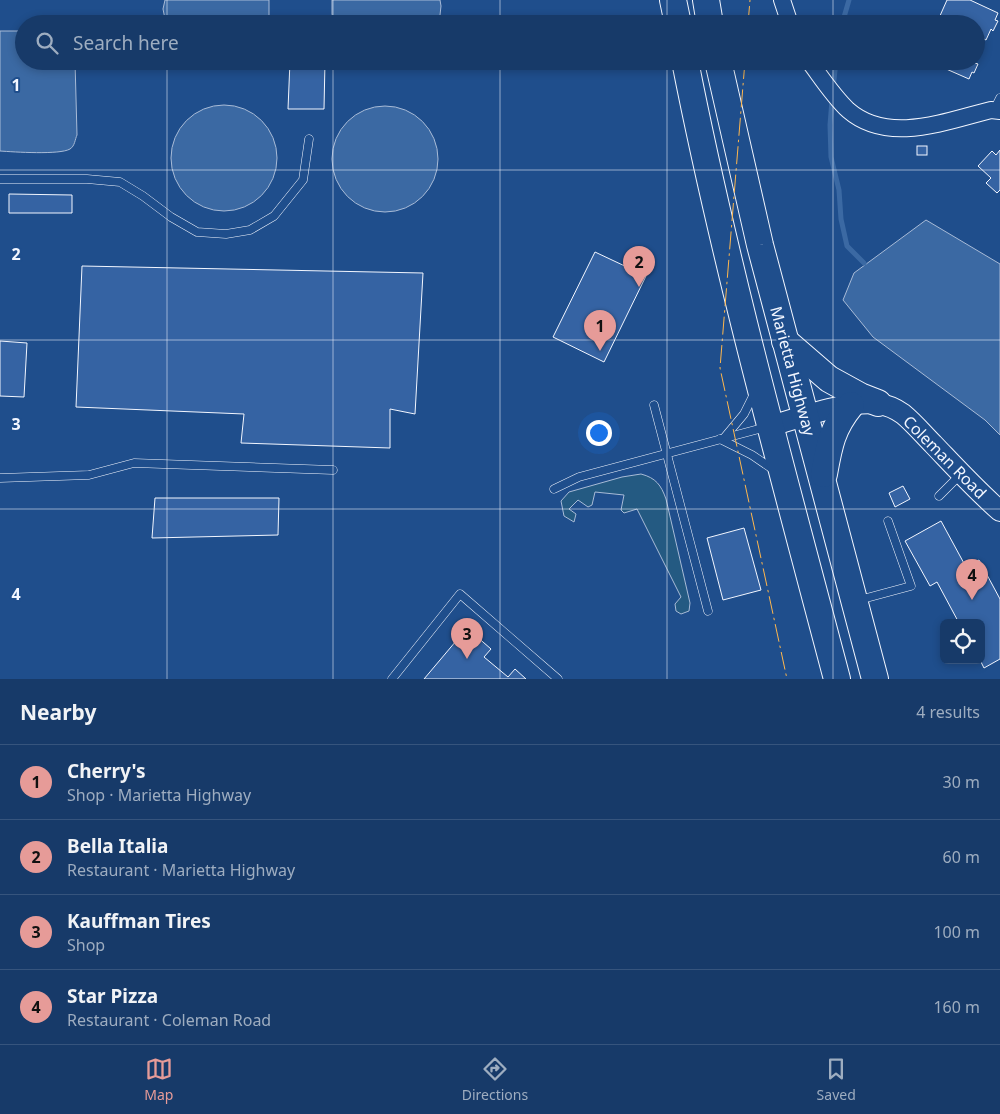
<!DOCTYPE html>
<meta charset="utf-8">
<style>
:root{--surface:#173a69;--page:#20416f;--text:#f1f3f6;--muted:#9eadc0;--line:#36547d;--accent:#e69b98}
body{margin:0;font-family:"Noto Sans",sans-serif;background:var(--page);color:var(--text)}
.controls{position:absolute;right:15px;bottom:15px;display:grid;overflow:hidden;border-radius:8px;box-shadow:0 2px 8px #0003}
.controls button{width:45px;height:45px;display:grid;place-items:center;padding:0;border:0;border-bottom:1px solid var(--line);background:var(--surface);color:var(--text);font:25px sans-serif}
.you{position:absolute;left:598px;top:432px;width:18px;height:18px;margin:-12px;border:4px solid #fff;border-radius:50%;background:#1a73e8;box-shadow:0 0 0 8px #1a73e833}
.badge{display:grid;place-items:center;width:32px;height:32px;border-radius:50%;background:var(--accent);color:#111;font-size:16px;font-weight:700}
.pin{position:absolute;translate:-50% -41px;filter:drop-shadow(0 1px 2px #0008)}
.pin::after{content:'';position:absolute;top:26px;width:18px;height:15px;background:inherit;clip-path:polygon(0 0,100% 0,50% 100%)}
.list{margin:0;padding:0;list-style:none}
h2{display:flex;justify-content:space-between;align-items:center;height:65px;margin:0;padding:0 20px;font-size:21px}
h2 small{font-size:16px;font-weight:400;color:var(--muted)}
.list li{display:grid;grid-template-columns:32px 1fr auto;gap:15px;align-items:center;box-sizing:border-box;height:75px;padding:0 20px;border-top:1px solid var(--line)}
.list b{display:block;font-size:19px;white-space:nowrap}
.list p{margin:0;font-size:16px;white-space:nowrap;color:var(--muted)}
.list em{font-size:16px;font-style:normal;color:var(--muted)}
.icon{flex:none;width:28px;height:28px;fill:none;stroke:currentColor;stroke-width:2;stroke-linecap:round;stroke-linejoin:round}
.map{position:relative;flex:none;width:1000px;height:679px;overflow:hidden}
.search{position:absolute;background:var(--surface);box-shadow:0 2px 8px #0003;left:15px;right:15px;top:15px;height:55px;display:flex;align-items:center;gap:12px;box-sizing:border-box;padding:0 18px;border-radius:28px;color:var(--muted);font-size:19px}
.sheet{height:365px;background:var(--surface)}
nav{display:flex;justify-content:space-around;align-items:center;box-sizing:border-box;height:70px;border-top:1px solid var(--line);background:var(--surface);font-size:14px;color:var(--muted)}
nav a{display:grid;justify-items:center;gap:2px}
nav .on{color:var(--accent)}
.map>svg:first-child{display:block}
.green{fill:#245a82;stroke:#a8bbd7}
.water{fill:#3b69a3;stroke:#a8bbd7}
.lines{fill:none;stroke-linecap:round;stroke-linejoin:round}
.stream{stroke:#3b69a3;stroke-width:5}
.building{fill:#3563a3;stroke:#f2f6ff}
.service-casing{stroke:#f2f6ff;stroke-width:9}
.minor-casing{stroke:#f2f6ff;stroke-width:18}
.tertiary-casing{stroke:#f2f6ff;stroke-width:22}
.trunk-casing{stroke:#f2f6ff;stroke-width:28}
.service{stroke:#1f4e8c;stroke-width:8}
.minor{stroke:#1f4e8c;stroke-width:16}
.tertiary{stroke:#1f4e8c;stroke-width:20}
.trunk{stroke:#1f4e8c;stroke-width:26}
.power{stroke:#ffb74d;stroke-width:1;stroke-dasharray:18 4 2.5 4;stroke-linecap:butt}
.grid{fill:none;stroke:#f2f6ff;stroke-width:1;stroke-opacity:0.55}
.labels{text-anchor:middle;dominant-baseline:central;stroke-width:4;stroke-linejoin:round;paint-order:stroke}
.street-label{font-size:16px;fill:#f2f6ff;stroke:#1f4e8c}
.grid-label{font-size:16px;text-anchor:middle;font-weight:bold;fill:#f2f6ff;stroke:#1f4e8c;stroke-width:4;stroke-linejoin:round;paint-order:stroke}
</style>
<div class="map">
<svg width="1000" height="679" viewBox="0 0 1000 679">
<rect width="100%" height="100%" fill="#1f4e8c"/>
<!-- green -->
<path class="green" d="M641 474C656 478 661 485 666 499L690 603 689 611 681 614 676 611 675 604 681 597 637 509 624 513 621 510 624 495 595 492 592 505 588 507 578 500 569 509 576 514 574 522 564 516 561 501 569 492 622 477Z"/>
<!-- water -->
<g class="water">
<path d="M165 0H269V19L267 24H166L163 9Z"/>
<path d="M332 0H440L441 6 439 24H334L332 14Z"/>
<path d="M0 31H24V61H75L77 135C75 139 75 146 70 149 60 155 14 152 0 151Z"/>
<circle cx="224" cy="158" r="53"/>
<circle cx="385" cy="159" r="53"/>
<path d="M926 220 1000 264V435L985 420 873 337 843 300 854 273Z"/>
</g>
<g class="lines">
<!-- stream -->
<g class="stream">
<path d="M842 24 849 0"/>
<path d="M833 89 836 61"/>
<path d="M832 100 830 125 831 157 839 190 841 219 847 246 864 263"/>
</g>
</g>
<!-- building -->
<g class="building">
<path d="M947 0H970L998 13 995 20 998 21 993 31 991 29 986 40 976 35V24H950L939 18Z"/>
<path d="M290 61H325L324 109H288Z"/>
<path d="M928 61H976L975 63 978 64 974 73 972 72 969 79Z"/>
<rect x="917" y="146" width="10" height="9"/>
<path d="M1000 150V190L997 193 986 183 991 178 978 166 992 151 996 155Z"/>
<path d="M9 194 72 195V213H9Z"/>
<path d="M595 252 646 276 604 362 553 337Z"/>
<path d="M82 266 423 273 415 414 390 409V448L241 443 244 414 76 407Z"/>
<path d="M0 341 27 343 24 397 0 396Z"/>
<path d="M903 486 910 499 895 507 889 493Z"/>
<path d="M155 498H279L278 535 152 538Z"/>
<path d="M941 521 966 567 979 560 1000 599V659L984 668 980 660H981V623H959L937 582 930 586 905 541Z"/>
<path d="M744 528 761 590 723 600 707 538Z"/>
<path d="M467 628 491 649 484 657 508 677 515 669 526 679H424Z"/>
</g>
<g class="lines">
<defs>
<g id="service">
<path d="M994 110 1000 98"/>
<path d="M0 179H87L120 182 143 196 171 217 197 232 226 234 250 230 274 216 303 180 309 139"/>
<path d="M654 405 708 611"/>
<path d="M724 438 744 414 754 394"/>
<path d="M720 439 752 455 774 470"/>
<path d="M0 478 89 475 134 463 333 470"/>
<path d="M554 489 579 477 766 427"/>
<path d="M939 496 961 474"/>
<path d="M859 600 911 586 888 521"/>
<path d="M392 679 460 594 558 679"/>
</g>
<g id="minor">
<path d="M782 0 790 24"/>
<path d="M809 61C821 77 833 96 848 110 888 145 946 121 991 110L1000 111"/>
</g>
<path id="tertiary" d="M771 426C798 418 851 399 879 404 887 405 896 409 903 414 914 423 923 434 933 444 955 467 976 490 1000 511"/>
<g id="trunk">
<path d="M673 0 678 24"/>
<path d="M706 0 710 24"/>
<path d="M685 61C726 269 783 474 837 679"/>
<path d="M718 61 760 245 875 679"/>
<path d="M785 341 829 379 860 396 878 403"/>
<path d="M824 474C829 446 832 428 851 405"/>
</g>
</defs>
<!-- service casing -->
<use href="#service" class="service-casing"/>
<!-- minor casing -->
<use href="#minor" class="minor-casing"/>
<!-- tertiary casing -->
<use href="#tertiary" class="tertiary-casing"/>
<!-- trunk casing -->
<use href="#trunk" class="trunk-casing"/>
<!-- service -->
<use href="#service" class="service"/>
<!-- minor -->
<use href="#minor" class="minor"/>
<!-- tertiary -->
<use href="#tertiary" class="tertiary"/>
<!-- trunk -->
<use href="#trunk" class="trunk"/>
<!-- power -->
<g class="power">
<path d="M748 24 750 0"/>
<path d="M745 61 720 368 787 679"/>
</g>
</g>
<!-- grid -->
<path class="grid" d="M167 0V24M333 0V24M500 0V24M667 0V24M833 0V24M167 61V679M333 61V679M500 61V679M667 61V679M833 61V679M0 170H1000M0 340H1000M0 509H1000"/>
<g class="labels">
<!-- street labels -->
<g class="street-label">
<text transform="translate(793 371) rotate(75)">Marietta Highway</text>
<text transform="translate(945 457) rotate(45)">Coleman Road</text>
</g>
</g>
<g class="grid-label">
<text x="16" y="91">1</text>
<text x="16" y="260">2</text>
<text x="16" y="430">3</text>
<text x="16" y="600">4</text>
</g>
</svg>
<div class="controls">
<button><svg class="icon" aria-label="locate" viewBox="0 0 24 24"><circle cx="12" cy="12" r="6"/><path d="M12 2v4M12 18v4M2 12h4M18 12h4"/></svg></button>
</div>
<div class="you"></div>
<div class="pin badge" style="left:600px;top:351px">1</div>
<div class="pin badge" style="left:639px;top:287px">2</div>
<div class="pin badge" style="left:467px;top:659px">3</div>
<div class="pin badge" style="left:972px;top:600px">4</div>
<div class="search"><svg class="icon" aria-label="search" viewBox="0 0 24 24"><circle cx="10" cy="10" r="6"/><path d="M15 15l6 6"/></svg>Search here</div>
</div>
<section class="sheet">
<h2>Nearby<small>4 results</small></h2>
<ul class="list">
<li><span class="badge">1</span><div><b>Cherry's</b><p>Shop · Marietta Highway</p></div><em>30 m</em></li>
<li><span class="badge">2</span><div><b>Bella Italia</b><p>Restaurant · Marietta Highway</p></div><em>60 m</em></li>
<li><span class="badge">3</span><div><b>Kauffman Tires</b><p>Shop</p></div><em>100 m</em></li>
<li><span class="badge">4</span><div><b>Star Pizza</b><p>Restaurant · Coleman Road</p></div><em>160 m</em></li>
</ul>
</section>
<nav>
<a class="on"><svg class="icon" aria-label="map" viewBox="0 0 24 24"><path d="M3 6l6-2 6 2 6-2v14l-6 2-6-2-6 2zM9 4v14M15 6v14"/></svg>Map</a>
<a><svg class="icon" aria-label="directions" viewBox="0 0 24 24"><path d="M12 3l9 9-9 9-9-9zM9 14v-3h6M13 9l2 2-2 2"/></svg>Directions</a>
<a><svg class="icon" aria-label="saved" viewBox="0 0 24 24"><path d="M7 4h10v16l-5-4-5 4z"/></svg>Saved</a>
</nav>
